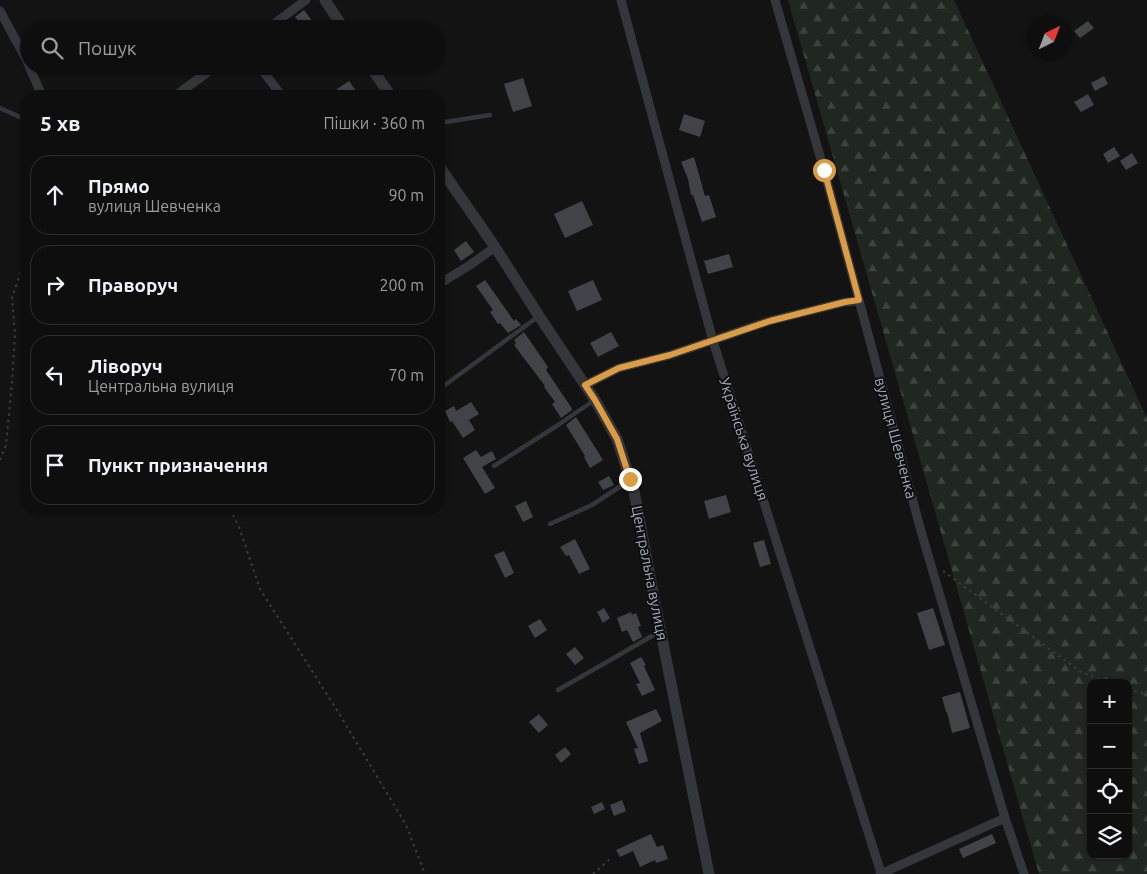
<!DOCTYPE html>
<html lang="uk">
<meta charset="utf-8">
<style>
:root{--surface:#0e0e0f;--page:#171718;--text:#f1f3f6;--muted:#9b9c9e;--line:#2e2e2f}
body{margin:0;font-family:Ubuntu,sans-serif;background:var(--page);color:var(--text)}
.controls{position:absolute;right:15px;bottom:15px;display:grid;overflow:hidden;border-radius:10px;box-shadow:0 1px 4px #0004}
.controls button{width:45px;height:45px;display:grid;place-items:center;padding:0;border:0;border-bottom:1px solid var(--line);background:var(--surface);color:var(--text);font:25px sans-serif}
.compass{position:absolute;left:1027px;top:15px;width:45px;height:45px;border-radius:50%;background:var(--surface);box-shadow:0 1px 4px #0004;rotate:42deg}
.stop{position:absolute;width:15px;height:15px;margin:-11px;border:4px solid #dc9c44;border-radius:50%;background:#fff}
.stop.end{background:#dc9c44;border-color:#fff;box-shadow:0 1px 5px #0008}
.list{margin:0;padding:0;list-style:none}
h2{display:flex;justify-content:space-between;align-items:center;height:65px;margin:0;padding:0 20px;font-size:21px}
h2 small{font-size:16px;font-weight:400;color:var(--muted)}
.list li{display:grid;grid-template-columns:32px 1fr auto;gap:15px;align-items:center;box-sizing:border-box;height:80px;margin:0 10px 10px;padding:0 10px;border:1px solid var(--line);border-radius:20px}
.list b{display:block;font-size:19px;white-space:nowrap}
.list p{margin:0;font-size:16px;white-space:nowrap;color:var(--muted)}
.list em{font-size:16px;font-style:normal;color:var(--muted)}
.icon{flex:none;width:28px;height:28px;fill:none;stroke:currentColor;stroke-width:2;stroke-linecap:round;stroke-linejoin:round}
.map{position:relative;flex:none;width:1147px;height:874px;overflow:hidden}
.search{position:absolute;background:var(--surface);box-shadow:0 1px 4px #0004;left:20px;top:20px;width:425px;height:55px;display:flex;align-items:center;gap:12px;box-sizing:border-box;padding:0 18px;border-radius:28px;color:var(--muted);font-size:19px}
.panel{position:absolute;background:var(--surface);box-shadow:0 1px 4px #0004;left:20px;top:90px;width:425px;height:425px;border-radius:20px}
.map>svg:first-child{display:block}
.forest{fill:url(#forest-firs);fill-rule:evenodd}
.building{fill:#424347}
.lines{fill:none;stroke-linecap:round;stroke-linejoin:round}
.path{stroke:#3b3c40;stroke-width:2;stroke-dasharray:2.5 4;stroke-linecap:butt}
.service{stroke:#343639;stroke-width:4.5}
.minor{stroke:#343639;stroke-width:9}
.tertiary{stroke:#343639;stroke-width:11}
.route{stroke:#dc9c44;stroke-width:6}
.labels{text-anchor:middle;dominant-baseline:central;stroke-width:4;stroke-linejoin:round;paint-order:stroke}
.street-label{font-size:15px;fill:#a6abb3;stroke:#0e0e0f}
</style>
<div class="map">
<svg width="1147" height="874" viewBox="0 0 1147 874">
<defs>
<pattern id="forest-firs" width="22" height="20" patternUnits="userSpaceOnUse" patternTransform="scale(1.25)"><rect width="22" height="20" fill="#202620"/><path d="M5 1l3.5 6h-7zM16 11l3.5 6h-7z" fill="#3d433e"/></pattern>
</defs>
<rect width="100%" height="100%" fill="#131314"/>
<!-- forest -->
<path class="forest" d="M788 0H954L1147 418V874H1039ZM1091 683H1128V855H1091Z"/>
<!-- building -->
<g class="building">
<path d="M304 10 313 22 305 29 295 17Z"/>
<path d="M1088 21 1094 28 1080 38 1074 31Z"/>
<path d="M1104 76 1108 84 1095 91 1091 83Z"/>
<path d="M523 78 532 106 513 112 504 84Z"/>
<path d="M349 81 357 92 350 96H341L337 89Z"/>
<path d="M1088 94 1094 105 1081 112 1074 102Z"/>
<path d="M684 114 705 121 700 137 679 130Z"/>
<path d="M1114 147 1120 156 1108 163 1103 154Z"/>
<path d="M1132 153 1138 163 1126 170 1120 161Z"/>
<path d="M694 157 705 196 709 195 716 217 702 222 693 195H691L688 179 681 162Z"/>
<path d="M582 201 593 225 565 238 554 214Z"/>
<path d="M466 241 474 252 461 261 454 250Z"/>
<path d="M729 254 733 267 708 274 704 261Z"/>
<path d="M485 280 514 321 516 319 521 325 508 333 500 323 498 324 490 312 493 310 476 286Z"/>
<path d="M593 280 602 300 577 311 568 291Z"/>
<path d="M524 332 548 367 546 370 571 407 572 410 561 418 552 404 555 402 544 387 545 386 514 345 516 343 514 340Z"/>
<path d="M611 332 619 346 598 357 590 343Z"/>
<path d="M471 402 479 414 469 420 475 430 463 438 452 421 450 422 445 411 454 406 456 411Z"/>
<path d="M576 417 603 460 590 468 584 457 585 456 566 425Z"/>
<path d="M476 450 481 457 492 451 496 459 482 467 495 488 485 494 463 458Z"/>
<path d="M609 476 614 485 603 490 598 482Z"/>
<path d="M726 495 731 512 709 519 704 501Z"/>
<path d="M526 501 533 517 523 522 515 506Z"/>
<path d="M575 539 590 569 579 574 569 555 566 556 560 547Z"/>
<path d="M764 540 771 564 760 567 753 543Z"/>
<path d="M504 551 514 573 505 578 494 555Z"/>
<path d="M604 608 610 618 603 623 597 612Z"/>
<path d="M933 608 945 645 929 650 917 613Z"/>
<path d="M631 612 632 615 636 613 641 626 638 627 642 637 633 642 627 630 622 632 617 618Z"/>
<path d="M540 619 547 630 535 638 528 626Z"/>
<path d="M575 647 584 658 575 665 566 654Z"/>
<path d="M641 657 646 665 644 666 655 690 642 696 636 684 640 683 630 663Z"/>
<path d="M960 692 970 728 952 733 947 712H946L942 697Z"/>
<path d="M656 709 662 721 640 733 648 761 639 764 634 749 638 748 626 722Z"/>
<path d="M539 714 548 725 539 733 529 722Z"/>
<path d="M565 747 571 754 561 763 555 755Z"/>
<path d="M622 800 626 811 614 816 610 805Z"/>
<path d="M602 802 605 809 594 814 591 807Z"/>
<path d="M651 834 657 847 663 845 668 859 656 863 655 860 640 867 633 851 620 857 616 850Z"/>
<path d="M992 834 996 843 963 858 959 849Z"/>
</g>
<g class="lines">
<!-- path -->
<g class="path">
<path d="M0 460 6 445 12 383 15 334 12 298 26 256"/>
<path d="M230 509 239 527 260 589 340 715 406 825 425 874"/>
<path d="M943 571 1081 672 1110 683"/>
<path d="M1128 690 1147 694"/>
<path d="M593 874 610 859"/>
</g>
<!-- service -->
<g class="service">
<path d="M0 108 22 118 26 121"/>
<path d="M439 123 490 115"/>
<path d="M445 385 539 316"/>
<path d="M494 466 558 425 593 401"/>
<path d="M550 524 592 505 630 480"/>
<path d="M558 690 659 632"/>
</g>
<!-- minor -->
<g class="minor">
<path d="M621 0 713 341 881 873"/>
<path d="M775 0 824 170 921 531 1005 818 1024 874"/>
<path d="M0 11 26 59 42 96"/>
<path d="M267 29 306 0"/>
<path d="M259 66 282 96"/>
<path d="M175 96 216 66"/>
<path d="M439 284 470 265 495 247"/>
<path d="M585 385 619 368 670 355 769 321 845 302 859 301"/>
<path d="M880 874 1005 818"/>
</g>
<!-- tertiary -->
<g class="tertiary">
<path d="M325 0 344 29"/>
<path d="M370 66 391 96"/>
<path d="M439 166 495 247 539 316 595 400 617 439 634 491 655 603 709 874"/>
</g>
</g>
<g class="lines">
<!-- route -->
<path class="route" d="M630 479 617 439 595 400 585 385 619 368 670 355 770 321 845 302 859 300 824 170"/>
</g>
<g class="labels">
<!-- street labels -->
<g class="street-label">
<text transform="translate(896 438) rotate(75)">вулиця Шевченка</text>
<text transform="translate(744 439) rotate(72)">Українська вулиця</text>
<text transform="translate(650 573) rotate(79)">Центральна вулиця</text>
</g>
</g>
</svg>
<div class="controls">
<button>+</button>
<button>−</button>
<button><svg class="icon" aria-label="locate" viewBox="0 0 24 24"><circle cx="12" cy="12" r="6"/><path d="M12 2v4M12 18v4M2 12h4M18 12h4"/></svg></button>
<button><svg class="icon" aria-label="layers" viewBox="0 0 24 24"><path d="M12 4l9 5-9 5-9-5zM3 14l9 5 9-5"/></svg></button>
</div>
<svg class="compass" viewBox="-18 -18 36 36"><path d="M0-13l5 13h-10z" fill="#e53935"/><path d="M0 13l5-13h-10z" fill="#9b9c9e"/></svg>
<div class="stop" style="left:824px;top:170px"></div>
<div class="stop end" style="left:630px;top:479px"></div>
<div class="search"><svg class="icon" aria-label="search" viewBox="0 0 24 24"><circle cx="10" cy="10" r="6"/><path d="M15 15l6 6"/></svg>Пошук</div>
<section class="panel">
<h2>5 хв<small>Пішки · 360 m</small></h2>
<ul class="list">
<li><svg class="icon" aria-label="ahead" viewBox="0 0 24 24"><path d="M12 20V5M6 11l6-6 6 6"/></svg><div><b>Прямо</b><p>вулиця Шевченка</p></div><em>90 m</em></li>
<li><svg class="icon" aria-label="right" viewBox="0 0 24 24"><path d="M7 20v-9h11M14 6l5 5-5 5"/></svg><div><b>Праворуч</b></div><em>200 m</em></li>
<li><svg class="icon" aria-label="left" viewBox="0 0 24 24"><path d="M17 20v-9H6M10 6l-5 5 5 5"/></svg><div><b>Ліворуч</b><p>Центральна вулиця</p></div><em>70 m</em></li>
<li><svg class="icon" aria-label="arrive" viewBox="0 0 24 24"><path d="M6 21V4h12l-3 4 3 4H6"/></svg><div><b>Пункт призначення</b></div></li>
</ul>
</section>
</div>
